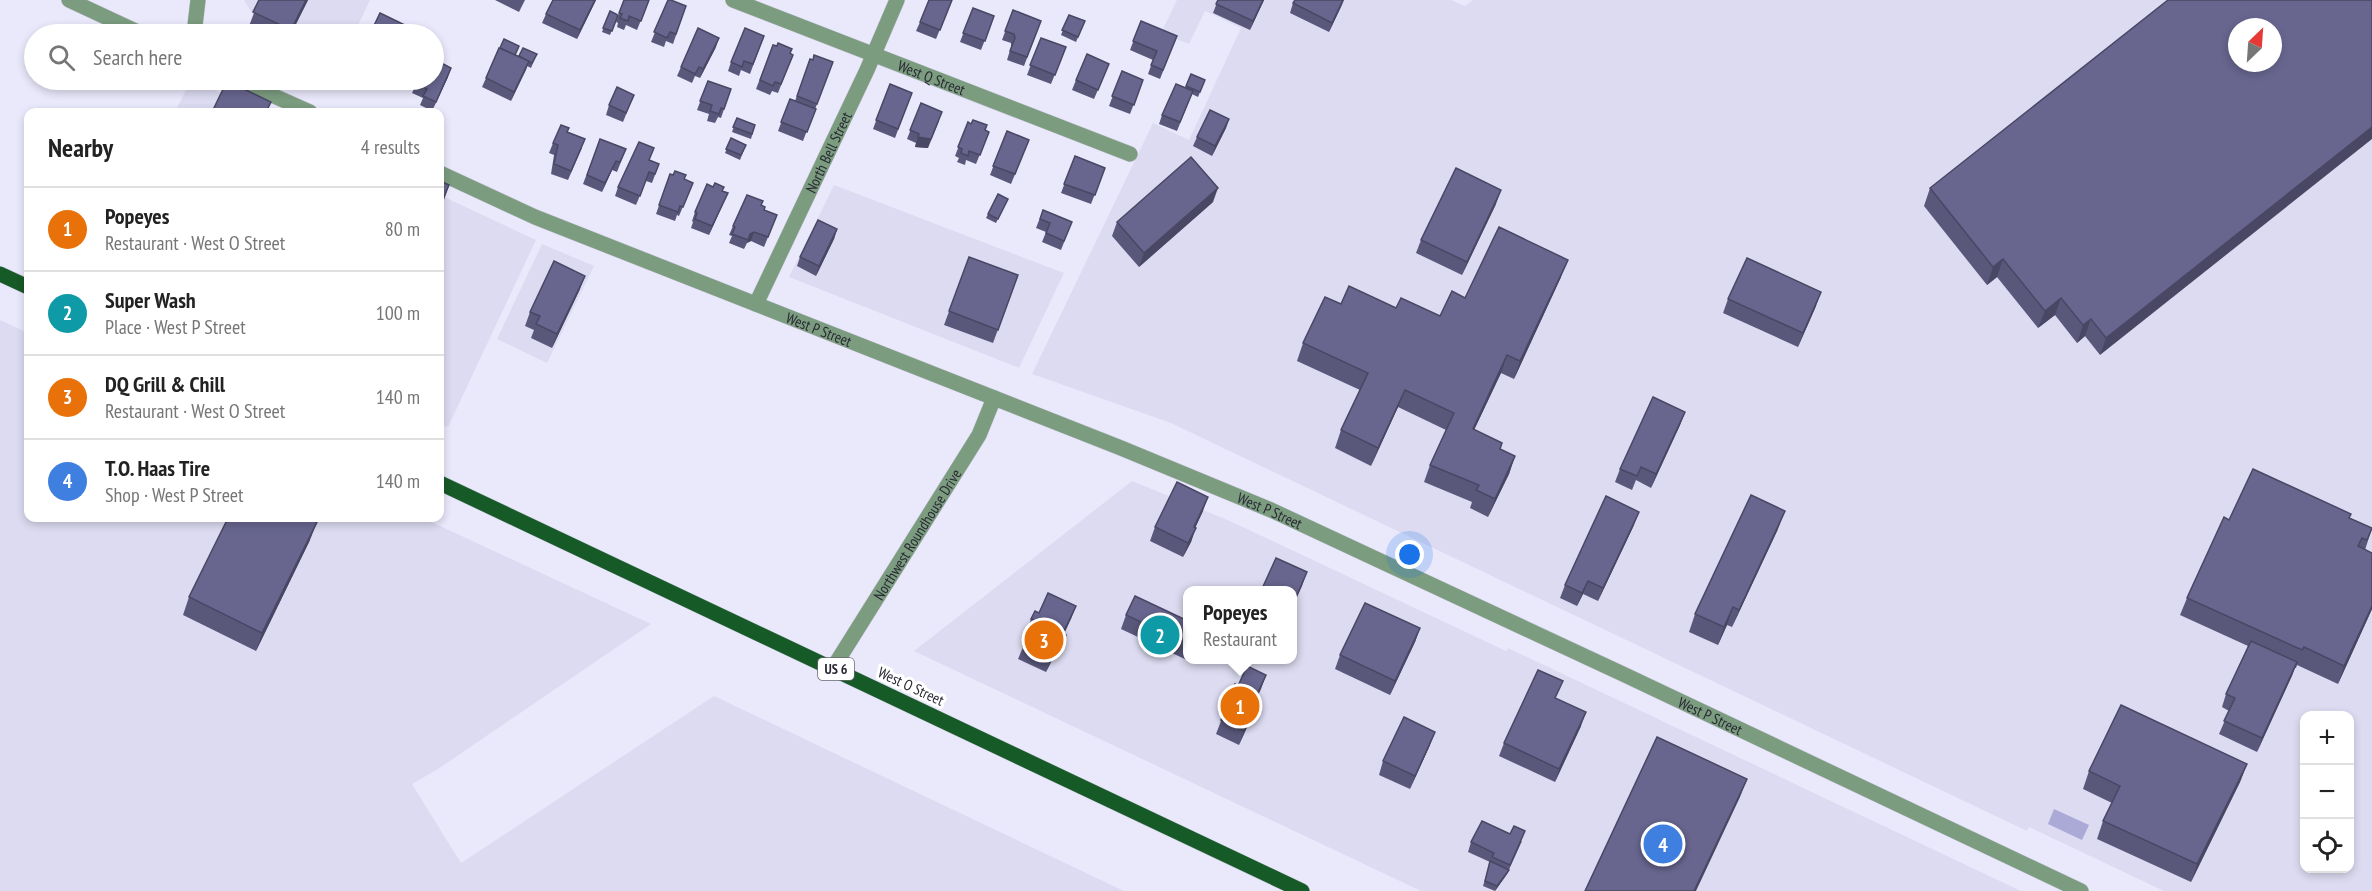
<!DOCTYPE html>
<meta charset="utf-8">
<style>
:root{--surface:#fff;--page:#f6f6f6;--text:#222;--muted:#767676;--line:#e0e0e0;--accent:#158035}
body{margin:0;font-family:"PT Sans Narrow",sans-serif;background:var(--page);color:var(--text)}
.controls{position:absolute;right:18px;bottom:18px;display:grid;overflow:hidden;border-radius:12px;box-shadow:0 3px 9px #0003}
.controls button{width:54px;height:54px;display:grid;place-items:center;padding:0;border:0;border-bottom:2px solid var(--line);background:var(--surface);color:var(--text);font:30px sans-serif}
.compass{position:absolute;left:2228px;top:18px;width:54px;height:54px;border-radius:50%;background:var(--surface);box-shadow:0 3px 9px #0003;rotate:25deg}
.you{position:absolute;left:1410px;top:555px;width:21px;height:21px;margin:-15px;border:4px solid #fff;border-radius:50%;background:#1a73e8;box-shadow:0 0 0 9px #1a73e833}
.badge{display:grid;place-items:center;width:39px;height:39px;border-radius:50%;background:var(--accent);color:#fff;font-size:20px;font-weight:700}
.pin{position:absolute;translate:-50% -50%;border:3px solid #fff;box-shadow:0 2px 6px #0006}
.popup{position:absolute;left:1183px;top:586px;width:114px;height:78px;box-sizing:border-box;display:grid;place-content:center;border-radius:12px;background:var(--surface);filter:drop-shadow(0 2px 4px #0005);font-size:20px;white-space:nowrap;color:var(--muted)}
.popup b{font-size:22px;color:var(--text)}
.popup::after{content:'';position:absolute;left:50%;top:100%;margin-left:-12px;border:12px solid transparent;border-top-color:var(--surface)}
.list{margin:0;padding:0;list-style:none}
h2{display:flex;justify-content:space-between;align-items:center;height:78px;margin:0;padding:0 24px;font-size:26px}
h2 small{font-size:20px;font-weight:400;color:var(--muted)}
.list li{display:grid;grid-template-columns:39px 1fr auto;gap:18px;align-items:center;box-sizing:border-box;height:84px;padding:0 24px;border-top:2px solid var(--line)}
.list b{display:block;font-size:22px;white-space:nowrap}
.list p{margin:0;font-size:20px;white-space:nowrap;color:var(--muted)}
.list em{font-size:20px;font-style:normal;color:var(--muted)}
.icon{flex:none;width:33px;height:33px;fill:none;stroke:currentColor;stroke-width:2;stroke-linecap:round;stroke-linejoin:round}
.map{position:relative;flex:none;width:2372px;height:891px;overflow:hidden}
.search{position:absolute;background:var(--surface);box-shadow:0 3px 9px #0003;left:24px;top:24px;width:420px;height:66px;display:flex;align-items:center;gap:15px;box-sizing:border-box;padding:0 21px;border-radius:33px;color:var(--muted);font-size:22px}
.panel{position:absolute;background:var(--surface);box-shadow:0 3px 9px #0003;left:24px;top:108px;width:420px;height:414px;border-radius:12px}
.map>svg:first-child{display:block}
.built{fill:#dcdbf1;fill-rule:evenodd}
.water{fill:#aba9d6}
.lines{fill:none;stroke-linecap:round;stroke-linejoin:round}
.minor-casing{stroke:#c7c6d8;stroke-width:16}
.tertiary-casing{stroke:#c7c6d8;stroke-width:16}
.primary-casing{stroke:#c7c6d8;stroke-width:16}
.minor{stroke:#7b9c7f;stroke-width:15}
.tertiary{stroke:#7b9c7f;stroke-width:15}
.primary{stroke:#155a27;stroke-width:15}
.wall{fill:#59587b}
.shaded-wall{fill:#494764}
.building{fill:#68668f;stroke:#494764;stroke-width:1.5;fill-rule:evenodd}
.labels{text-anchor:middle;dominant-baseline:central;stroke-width:6;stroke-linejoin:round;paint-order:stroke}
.shield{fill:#fff;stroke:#696971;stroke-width:1.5}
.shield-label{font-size:14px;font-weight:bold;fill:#292934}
.street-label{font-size:15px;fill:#292934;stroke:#fff}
</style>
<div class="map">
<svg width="2372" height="891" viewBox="0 0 2372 891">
<rect width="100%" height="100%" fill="#eae9fc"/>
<!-- built -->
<g class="built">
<path d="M244 0H370L354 34H265Z"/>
<path d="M1177 0H1451L1465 6 1473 0H2372V891H2164L2029 827 2027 831 1171 423 1032 374 1153 123 1189 140 1241 28 1205 11 1189 44 1161 33ZM2237 27H2273V63H2237ZM2304 716H2350V868H2304Z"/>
<path d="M191 80H192L262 112H175Z"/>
<path d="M834 185 1064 273 1019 368 789 277Z"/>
<path d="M440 195 536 240 448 427 440 424Z"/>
<path d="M542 244 594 266 547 363 497 339Z"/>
<path d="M0 320 28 333V518H423L651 624 438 769 412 784 461 863 714 696 1124 891H0Z"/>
<path d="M1132 481 1230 521 1506 651 1508 648 2021 891H1421L914 651ZM1188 590H1292V660H1188Z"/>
</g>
<!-- water -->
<path class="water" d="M2054 809 2089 825 2082 840 2048 824Z"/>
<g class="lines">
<defs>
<g id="minor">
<path id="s1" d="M733 0 1130 154"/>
<path d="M194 34 198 0"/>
<path id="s2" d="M756 304 867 70 897 0"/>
<path id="s3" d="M833 668 979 435 994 398"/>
</g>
<g id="tertiary">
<path d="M69 0 142 34"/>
<path d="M238 80 310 112"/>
<path id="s4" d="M440 173 535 217 1121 448 1271 510 1625 675 2081 891"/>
</g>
<g id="primary">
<path d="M0 274 28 287"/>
<path d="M440 483 1302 891"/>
</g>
</defs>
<!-- minor casing -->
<use href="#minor" class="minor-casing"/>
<!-- tertiary casing -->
<use href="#tertiary" class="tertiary-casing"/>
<!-- primary casing -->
<use href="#primary" class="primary-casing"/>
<!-- minor -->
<use href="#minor" class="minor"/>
<!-- tertiary -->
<use href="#tertiary" class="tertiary"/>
<!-- primary -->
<use href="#primary" class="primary"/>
</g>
<!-- wall -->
<g class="wall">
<path d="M259 0H308L291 34H267L249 26Z"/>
<path d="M495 0H525L519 12Z"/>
<path d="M553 0H596L577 39 542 23 546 14Z"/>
<path d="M624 0H649L637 30 626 25 624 30 617 27 618 23 616 22Z"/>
<path d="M668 0 686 6 673 44 666 41 664 47 651 42Z"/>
<path d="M952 0 936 39 916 31 920 22Z"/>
<path d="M1218 0H1264L1250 30 1213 13Z"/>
<path d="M1344 0 1329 32 1290 13 1293 3Z"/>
<path d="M2372 0 2100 355 2085 336 2077 343 2055 315 2038 328 1997 277 1987 285 1924 206 1930 188Z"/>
<path d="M973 8 994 16 981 50 960 42Z"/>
<path d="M1013 10 1041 21 1024 66 1007 60 1011 47V43L1002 40Z"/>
<path d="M610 11 618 15 610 35 602 32Z"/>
<path d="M1069 15 1085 21 1076 42 1061 35Z"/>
<path d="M1141 21 1177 36 1160 79 1148 74 1153 60 1130 50Z"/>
<path d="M764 36 750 74 741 70 739 76 728 71 731 62Z"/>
<path d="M1041 38 1066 47 1051 84 1027 75Z"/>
<path d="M773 45 793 55 778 93 772 91 770 95 756 89Z"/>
<path d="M716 47 700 78 695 76 692 83 677 76 681 67Z"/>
<path d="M537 54 531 68 527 66 511 101 482 87 486 78 515 55 519 56Z"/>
<path d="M810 59 813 60 833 62 803 141 778 131 790 99 795 101Z"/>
<path d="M1109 64 1094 99 1072 90 1076 80Z"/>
<path d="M1122 71 1143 80 1130 114 1109 106Z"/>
<path d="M1191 74 1205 80 1198 97 1192 94 1177 131 1159 124 1162 115 1185 88Z"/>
<path d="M448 77 432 111 420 105 423 98 412 93 418 80Z"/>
<path d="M369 80H382L380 85Z"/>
<path d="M708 81 731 89 721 118 718 117 715 123 707 121 709 114 697 110Z"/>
<path d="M890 84 912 93 895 138 873 129Z"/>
<path d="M634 95 623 122 606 115 609 105Z"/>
<path d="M921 103 928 148 915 147 916 143 907 139Z"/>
<path d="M737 118 755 125 751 139 732 132Z"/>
<path d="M1229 119 1226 128 1212 156 1193 146 1197 137Z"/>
<path d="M968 122 989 132 976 164 966 160 965 165 957 162 959 158 955 156Z"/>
<path d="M1007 131 1029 140 1011 184 990 175Z"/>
<path d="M567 132 582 148 568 180 551 174 554 155 549 153 553 143Z"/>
<path d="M731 138 746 145 740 160 725 153Z"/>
<path d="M600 139 626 149 617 172 612 170 602 192 583 184Z"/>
<path d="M1075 156 1105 168 1091 204 1061 193Z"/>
<path d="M649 160 659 164 652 183 646 181 636 205 615 196 618 187Z"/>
<path d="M670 174 693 183 679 216 677 215 675 221 656 214Z"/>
<path d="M722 191 728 193 709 235 691 228 693 222 692 221 695 212Z"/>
<path d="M1008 199 996 223 986 218 988 214Z"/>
<path d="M1213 202 1139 267 1112 236 1117 222Z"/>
<path d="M1496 204 1462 275 1416 253 1421 240Z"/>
<path d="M761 205 764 210 777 215 764 247 751 241 747 243 744 249 729 243 732 236 729 235 733 226Z"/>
<path d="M1043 210 1072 222 1061 250 1042 242 1046 232 1036 228Z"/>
<path d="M837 229 834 239 816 276 797 266 800 257Z"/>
<path d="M969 257 1018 275 993 343 944 325Z"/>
<path d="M1561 277 1514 379 1501 373 1474 430 1500 449 1515 456 1509 474 1488 517 1470 508 1472 502 1424 482 1430 465 1446 430 1398 407 1371 466 1335 448 1341 430 1360 390 1297 361 1303 343 1341 304 1396 308 1440 316 1465 298Z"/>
<path d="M580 289 552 348 531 338 534 330 525 326 530 312Z"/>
<path d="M1728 299 1816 306 1798 347 1723 313Z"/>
<path d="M1685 412 1680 425 1651 488 1636 480 1632 490 1615 482 1620 469Z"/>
<path d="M1203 511 1195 528 1191 542 1183 557 1150 541 1155 527Z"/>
<path d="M2350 518 2372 528 2365 550 2372 609 2338 684 2297 665 2296 668H2295L2257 752 2219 734 2229 711 2222 707 2226 694 2248 646 2180 615 2187 598 2229 520Z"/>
<path d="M1634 525 1598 601 1583 594 1577 606 1560 598 1565 585Z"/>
<path d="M1778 529 1732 627 1727 625 1718 645 1689 632 1695 614Z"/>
<path d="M310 540 256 651 183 615 189 597Z"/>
<path d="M1076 606 1064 634 1066 635 1062 648 1058 657 1054 656 1046 672 1018 659 1029 633 1027 632 1031 619 1039 613Z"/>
<path d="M1126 615 1188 621V660H1190L1189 661 1121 629Z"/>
<path d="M1420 628 1415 642 1390 695 1335 669 1340 655Z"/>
<path d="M1266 675 1255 702 1252 716 1239 745 1216 734 1235 684 1238 686Z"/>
<path d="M1556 699 1581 726 1555 782 1499 756 1504 743Z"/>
<path d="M1430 745 1410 789 1379 775 1383 761Z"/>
<path d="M2247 764 2240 782 2191 882 2097 839 2103 821 2112 803 2083 789 2089 771Z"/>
<path d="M1522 841 1507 874 1495 891 1483 886 1490 862 1468 852 1471 842Z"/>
</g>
<!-- shaded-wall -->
<g class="shaded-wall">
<path d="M306 0H308L291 34H290Z"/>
<path d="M595 0H596L577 39 580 30Z"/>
<path d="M1263 0H1264L1250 30 1253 21Z"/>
<path d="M1344 0 1341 7 1329 32 1332 23Z"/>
<path d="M719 38 716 47 700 78 703 69Z"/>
<path d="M529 61 526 70 511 101 514 92Z"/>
<path d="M451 68 448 77 432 111 436 102Z"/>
<path d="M1229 119 1226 128 1212 156 1215 146Z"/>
<path d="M939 121 928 148 915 147 918 137Z"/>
<path d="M2372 127V139L2100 355 2106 338Z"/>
<path d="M616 161 612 170 602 192 605 183Z"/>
<path d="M449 185 443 203 440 209V206Z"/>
<path d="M1218 188 1213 202 1139 267 1144 253Z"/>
<path d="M1501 190 1496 204 1462 275 1467 262Z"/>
<path d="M728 193 724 202 709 235 712 226Z"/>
<path d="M837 229 834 239 816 276 819 266Z"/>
<path d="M754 232 751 241 747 243 750 234Z"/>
<path d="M2003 259 1997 277 1987 285 1993 267Z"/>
<path d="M1568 260 1561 277 1514 379 1520 361Z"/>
<path d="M585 276 580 289 552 348 557 334Z"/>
<path d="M1821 292 1816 306 1798 347 1803 333Z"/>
<path d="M2061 298 2055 315 2038 328 2045 311Z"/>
<path d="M2091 319 2085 336 2077 343 2083 325Z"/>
<path d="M1507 355 1501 373 1466 447 1473 429Z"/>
<path d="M1405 390 1398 407 1371 466 1378 448Z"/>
<path d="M1685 412 1680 425 1651 488 1656 474Z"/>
<path d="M1515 456 1509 474 1488 517 1495 499Z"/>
<path d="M1208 497 1203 511 1189 541 1194 527Z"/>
<path d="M1785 511 1778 529 1732 627 1739 610Z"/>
<path d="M1639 512 1634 525 1598 601 1603 588Z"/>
<path d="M317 522 310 540 256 651 262 633Z"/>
<path d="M1196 528 1191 542 1183 557 1188 543Z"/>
<path d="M1307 572 1302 586 1293 606V604Z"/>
<path d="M1588 581 1583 594 1577 606 1582 593Z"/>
<path d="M1076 606 1071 619 1060 642 1063 633Z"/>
<path d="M2372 606V609L2338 684 2344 666Z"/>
<path d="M1733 607 1727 625 1718 645 1724 627Z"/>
<path d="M1420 628 1415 642 1390 695 1395 681Z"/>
<path d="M1059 642 1054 656 1046 672 1051 659Z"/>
<path d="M2297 662 2292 676 2257 752 2262 738Z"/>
<path d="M1266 675 1261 689 1249 715 1254 701Z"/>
<path d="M1257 703 1252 716 1239 745 1244 731Z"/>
<path d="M1586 712 1581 726 1555 782 1559 769Z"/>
<path d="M1435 732 1430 745 1410 789 1415 776Z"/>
<path d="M2247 764 2240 782 2191 882 2197 864Z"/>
<path d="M1747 779 1740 797 1696 891H1694Z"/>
<path d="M1509 870 1507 874 1495 891 1497 886Z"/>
</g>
<!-- building -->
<g class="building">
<path d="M259 0H306L291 30 253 12Z"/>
<path d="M553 0H595L580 30 546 14Z"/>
<path d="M624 0H649L641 21 629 16 628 21 620 18 622 14 619 13Z"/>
<path d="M668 0H671L686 6 676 34 670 32 667 38 654 32Z"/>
<path d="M929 0H952L940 30 920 22Z"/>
<path d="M1218 0H1263L1253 21 1216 4Z"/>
<path d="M1295 0H1343L1332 23 1293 3Z"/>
<path d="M2168 0H2372V127L2106 338 2091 319 2083 325 2061 298 2045 311 2003 259 1993 267 1930 188ZM2237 27H2273V63H2237Z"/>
<path d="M973 8 994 16 985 41 963 33Z"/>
<path d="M1013 10 1041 21 1027 57 1010 51 1015 38 1014 34 1005 31Z"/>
<path d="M610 11 618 15 612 31 603 28Z"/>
<path d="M380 13 407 26 402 34H370Z"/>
<path d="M1069 15 1085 21 1078 37 1062 30Z"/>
<path d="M1141 21 1177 36 1163 70 1151 65 1157 51 1133 41Z"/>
<path d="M698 28 719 38 703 69 699 67 695 74 681 67Z"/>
<path d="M745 28 764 36 753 64 744 61 742 67 731 62Z"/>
<path d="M1041 38 1066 47 1055 75 1030 65Z"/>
<path d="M504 39 519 46 515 55 500 48Z"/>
<path d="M778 43 792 49 790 53 793 55 781 84 775 82 773 86 760 80 773 45 777 46Z"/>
<path d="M499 48 529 61 514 92 486 78Z"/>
<path d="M523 48 537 54 532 63 519 56Z"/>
<path d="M1087 54 1109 64 1098 90 1076 80Z"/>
<path d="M814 55 833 62 817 104 797 96 810 59 813 60Z"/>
<path d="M434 59 451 68 436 102 423 96 427 89 416 84 418 80H434Z"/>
<path d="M1122 71 1143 80 1134 105 1112 96Z"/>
<path d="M1191 74 1205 80 1200 92 1186 86Z"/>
<path d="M227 81 271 102 266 112H212Z"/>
<path d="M708 81 731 89 724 109 721 108 719 114 710 111 712 105 700 101Z"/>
<path d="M890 84 912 93 898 129 876 120Z"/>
<path d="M1176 84 1193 91 1180 122 1162 115Z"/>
<path d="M617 87 634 95 626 113 609 105Z"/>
<path d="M790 99 816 109 807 132 781 122Z"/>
<path d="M921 103 942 112 931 139 918 137 919 134 910 130Z"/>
<path d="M1210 110 1229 119 1215 146 1197 137Z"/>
<path d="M737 118 755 125 752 134 733 127Z"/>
<path d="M973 120 987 125 985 130 989 132 980 155 969 151 968 156 961 153 962 149 958 147 968 122 971 124Z"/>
<path d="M561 125 569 128 567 132 585 139 571 171 554 164 558 145 553 143Z"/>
<path d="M1007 131 1029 140 1015 174 993 166Z"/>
<path d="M731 138 746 145 741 155 726 149Z"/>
<path d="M600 139 626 149 620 162 616 161 605 183 587 175Z"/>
<path d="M639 142 654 148 649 160 659 164 655 174 649 172 640 196 618 187Z"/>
<path d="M1075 156 1105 168 1095 195 1064 184Z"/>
<path d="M1191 157 1218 188 1144 253 1117 222Z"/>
<path d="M1456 168 1501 190 1467 262 1421 240Z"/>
<path d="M675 171 686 175 684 179 693 183 683 207 680 206 678 212 659 205 670 174 673 175Z"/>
<path d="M440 181 449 185 440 206Z"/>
<path d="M715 183 724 187 722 191 728 193 712 226 695 219 697 213 695 212 707 184 713 187Z"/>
<path d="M998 194 1008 199 998 219 988 214Z"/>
<path d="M747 195 763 201 761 205 765 207 764 210 777 215 768 237 754 232 750 234 748 240 732 234 735 227 733 226Z"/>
<path d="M1043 210 1072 222 1064 241 1046 233 1050 223 1040 219Z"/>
<path d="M818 220 837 229 819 266 800 257Z"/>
<path d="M1499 227 1568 260 1520 361 1507 355 1473 429 1502 443 1500 449 1515 456 1495 499 1476 490 1479 485 1430 465 1454 413 1405 390 1378 448 1341 430 1368 373 1303 343 1325 297 1341 304 1349 286 1396 308 1401 298 1440 316 1452 291 1465 298Z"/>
<path d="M969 257 1018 275 998 330 949 311Z"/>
<path d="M1747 258 1821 292 1803 333 1728 299Z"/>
<path d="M554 261 585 276 557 334 536 324 540 316 530 312Z"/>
<path d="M1653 397 1685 412 1656 474 1641 467 1637 476 1620 469Z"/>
<path d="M2253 469 2351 514 2349 518 2372 528 2367 540 2362 538 2358 546 2372 553V606L2344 666 2304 647 2302 650 2187 598 2224 517 2229 520Z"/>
<path d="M1177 482 1208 497 1194 527 1196 528 1188 543 1155 527Z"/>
<path d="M1751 495 1785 511 1739 610 1733 607 1724 627 1695 614Z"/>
<path d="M1606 496 1639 512 1603 588 1588 581 1582 593 1565 585Z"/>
<path d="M228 518H308L317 522 262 633 189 597Z"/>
<path d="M1276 558 1307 572 1293 604V591H1261Z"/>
<path d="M1048 593 1076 606 1063 633 1066 635 1062 644 1059 642 1051 659 1023 646 1035 620 1031 619 1035 611 1039 613Z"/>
<path d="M1135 596 1188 621V644L1126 615Z"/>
<path d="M1365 603 1420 628 1395 681 1340 655Z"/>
<path d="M2251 641 2297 662 2262 738 2224 721 2235 698 2226 694Z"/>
<path d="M1247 666 1266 675 1254 701 1257 703 1244 731 1221 720 1235 684 1238 686Z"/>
<path d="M1538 670 1563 681 1555 698 1586 712 1559 769 1504 743Z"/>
<path d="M2121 705 2247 764 2197 864 2103 821 2120 786 2089 771Z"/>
<path d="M1404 717 1435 732 1415 776 1383 761Z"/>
<path d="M1657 737 1747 779 1694 891H1585Z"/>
<path d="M1482 821 1510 834 1514 826 1525 831 1510 865 1492 857 1494 853 1471 842Z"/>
<path d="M1490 861 1509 870 1497 886 1485 881Z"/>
</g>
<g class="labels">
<!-- shield labels -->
<rect class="shield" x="818" y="658" width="36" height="22" rx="4.5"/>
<g class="shield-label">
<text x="836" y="669">US 6</text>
</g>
<!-- street labels -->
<g class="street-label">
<text stroke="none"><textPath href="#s1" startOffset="213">West Q Street</textPath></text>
<text stroke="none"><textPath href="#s2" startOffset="168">North Bell Street</textPath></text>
<text stroke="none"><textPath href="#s4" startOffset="410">West P Street</textPath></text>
<text stroke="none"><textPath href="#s4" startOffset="896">West P Street</textPath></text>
<text stroke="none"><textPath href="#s3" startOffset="158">Northwest Roundhouse Drive</textPath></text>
<text transform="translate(911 686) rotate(25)">West O Street</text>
<text stroke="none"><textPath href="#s4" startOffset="1382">West P Street</textPath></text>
</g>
</g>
</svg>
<div class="controls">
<button>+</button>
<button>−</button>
<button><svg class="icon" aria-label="locate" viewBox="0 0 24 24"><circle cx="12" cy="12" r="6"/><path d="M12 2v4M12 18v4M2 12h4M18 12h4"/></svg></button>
</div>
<svg class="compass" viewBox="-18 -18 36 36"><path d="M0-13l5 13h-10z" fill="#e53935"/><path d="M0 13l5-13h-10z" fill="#767676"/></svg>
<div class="you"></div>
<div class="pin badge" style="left:1240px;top:706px;background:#e8710a">1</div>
<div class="popup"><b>Popeyes</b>Restaurant</div>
<div class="pin badge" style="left:1160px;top:635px;background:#0f9aa8">2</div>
<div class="pin badge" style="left:1044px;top:640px;background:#e8710a">3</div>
<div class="pin badge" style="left:1663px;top:844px;background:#3f7fe0">4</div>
<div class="search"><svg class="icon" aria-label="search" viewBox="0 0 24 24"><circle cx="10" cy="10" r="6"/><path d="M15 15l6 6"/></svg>Search here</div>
<section class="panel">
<h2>Nearby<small>4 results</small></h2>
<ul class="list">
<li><span class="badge" style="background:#e8710a">1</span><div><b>Popeyes</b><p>Restaurant · West O Street</p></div><em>80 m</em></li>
<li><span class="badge" style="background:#0f9aa8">2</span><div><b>Super Wash</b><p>Place · West P Street</p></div><em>100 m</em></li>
<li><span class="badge" style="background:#e8710a">3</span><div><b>DQ Grill &amp; Chill</b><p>Restaurant · West O Street</p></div><em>140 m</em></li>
<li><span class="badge" style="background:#3f7fe0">4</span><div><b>T.O. Haas Tire</b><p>Shop · West P Street</p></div><em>140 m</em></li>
</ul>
</section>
</div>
